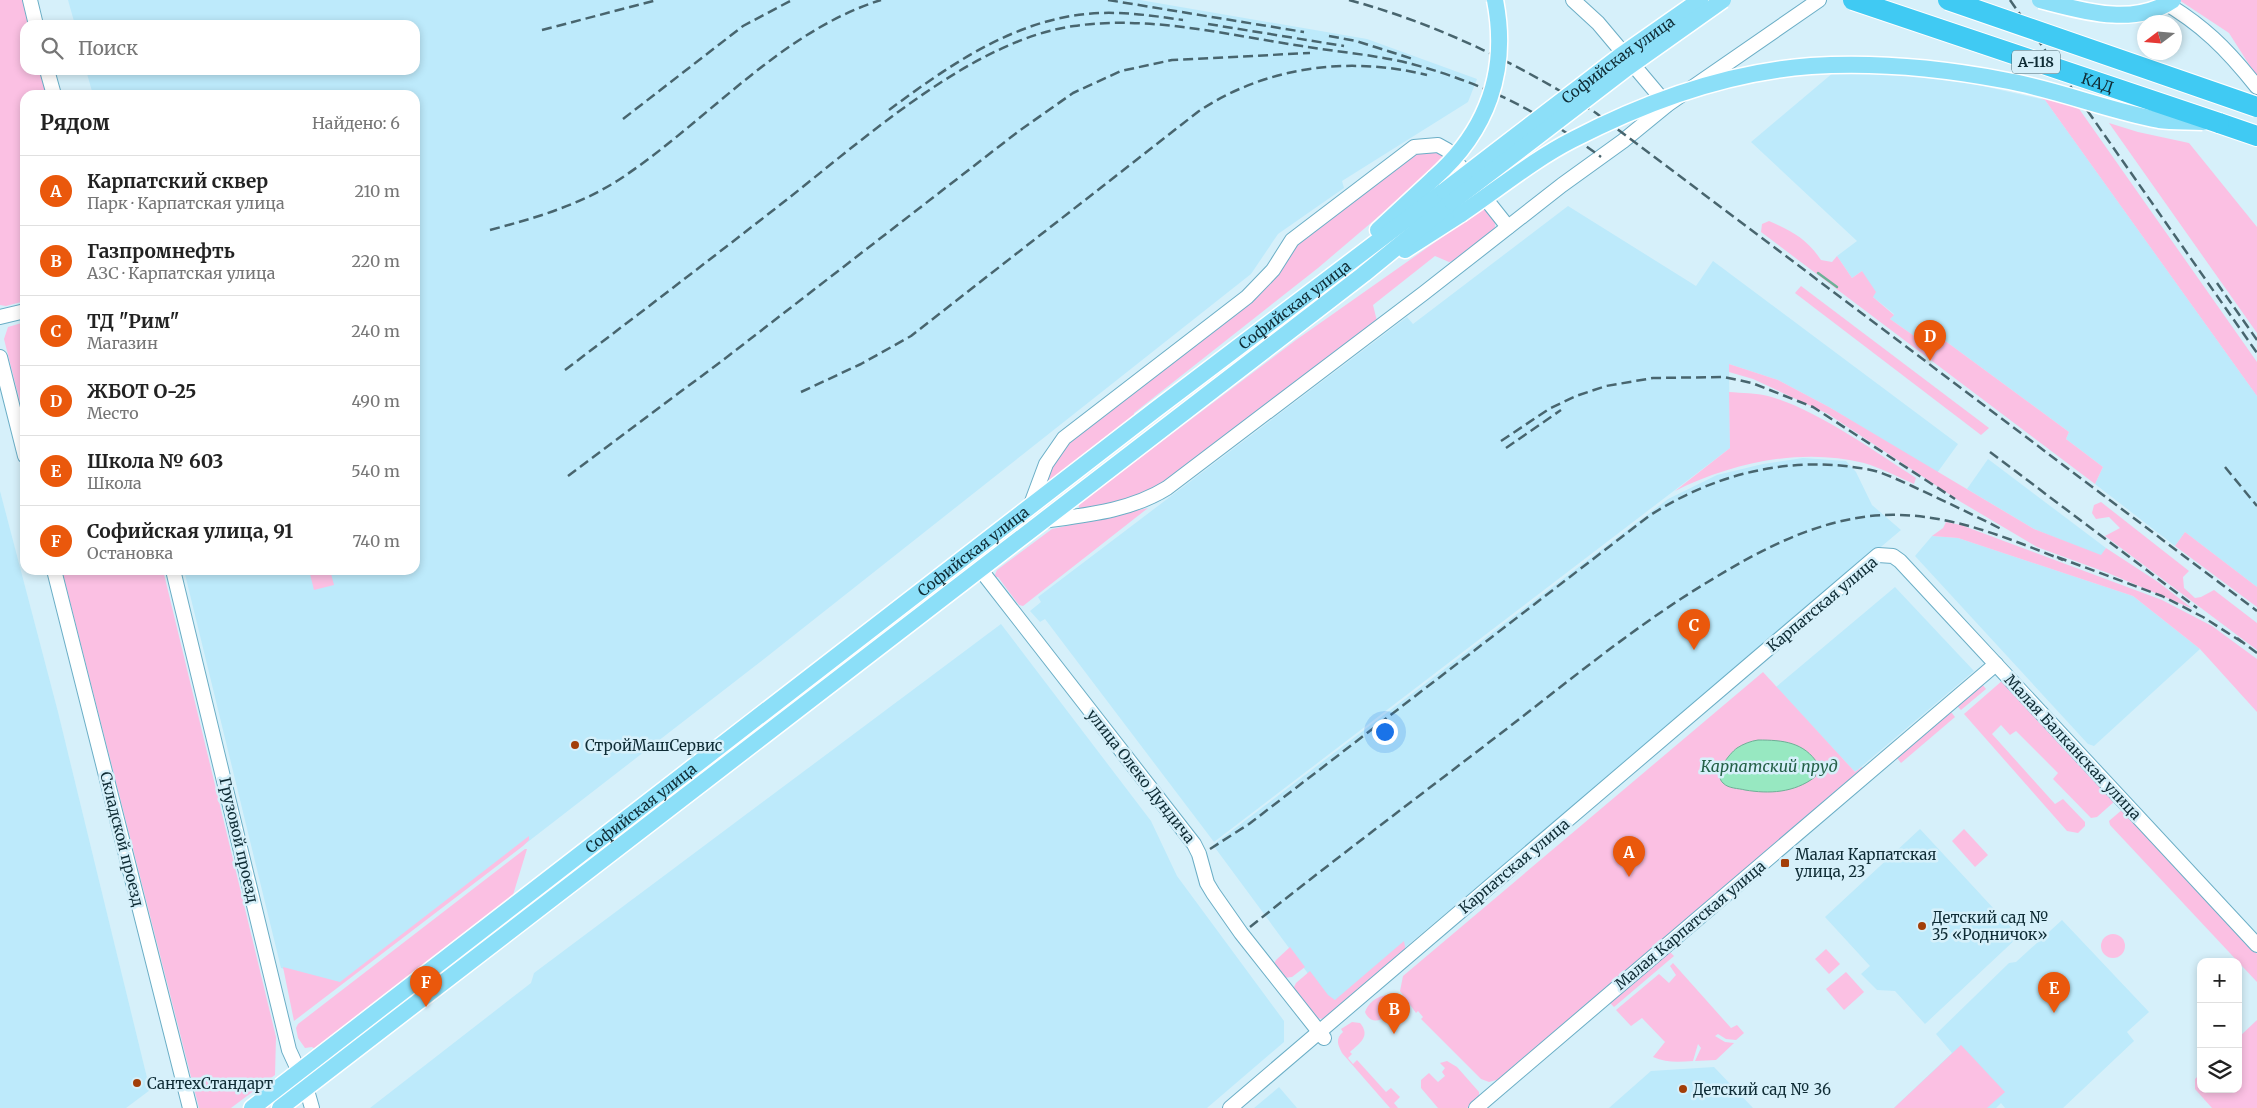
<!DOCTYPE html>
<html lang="ru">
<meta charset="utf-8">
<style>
:root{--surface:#fff;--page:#f6f6f6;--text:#222;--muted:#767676;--line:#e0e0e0;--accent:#ea580c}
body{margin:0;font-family:Merriweather,serif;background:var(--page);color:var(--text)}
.controls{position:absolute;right:15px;bottom:15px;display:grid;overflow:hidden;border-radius:10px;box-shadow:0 2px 8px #0003}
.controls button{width:45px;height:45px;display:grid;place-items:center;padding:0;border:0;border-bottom:1px solid var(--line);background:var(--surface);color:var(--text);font:25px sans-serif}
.compass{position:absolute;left:2137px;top:15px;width:45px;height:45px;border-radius:50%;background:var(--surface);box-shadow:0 2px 8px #0003;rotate:254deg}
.you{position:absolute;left:1384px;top:731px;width:18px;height:18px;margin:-12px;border:4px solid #fff;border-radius:50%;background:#1a73e8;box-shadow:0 0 0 8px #1a73e833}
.badge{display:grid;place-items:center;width:32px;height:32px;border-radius:50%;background:var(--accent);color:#fff;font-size:16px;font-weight:700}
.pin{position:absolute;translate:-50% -41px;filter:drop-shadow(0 1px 2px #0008)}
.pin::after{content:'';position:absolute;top:26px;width:18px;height:15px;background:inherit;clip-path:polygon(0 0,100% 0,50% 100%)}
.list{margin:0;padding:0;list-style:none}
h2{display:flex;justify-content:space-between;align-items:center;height:65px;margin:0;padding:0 20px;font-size:21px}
h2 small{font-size:16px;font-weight:400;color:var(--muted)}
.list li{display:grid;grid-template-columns:32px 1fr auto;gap:15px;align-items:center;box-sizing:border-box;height:70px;padding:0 20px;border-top:1px solid var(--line)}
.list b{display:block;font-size:19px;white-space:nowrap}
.list p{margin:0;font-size:16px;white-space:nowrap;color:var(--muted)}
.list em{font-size:16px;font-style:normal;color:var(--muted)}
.icon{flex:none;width:28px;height:28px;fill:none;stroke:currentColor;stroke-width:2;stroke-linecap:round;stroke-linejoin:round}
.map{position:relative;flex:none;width:2257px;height:1108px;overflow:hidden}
.search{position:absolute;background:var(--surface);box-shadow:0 2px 8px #0003;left:20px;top:20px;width:400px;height:55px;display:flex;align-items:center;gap:12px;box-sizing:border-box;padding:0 18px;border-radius:15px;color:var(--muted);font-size:19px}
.panel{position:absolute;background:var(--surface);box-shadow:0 2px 8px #0003;left:20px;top:90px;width:400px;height:485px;border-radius:15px}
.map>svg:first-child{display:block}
.built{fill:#bdeafb}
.green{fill:#fbc0e3}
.water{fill:#97e8c1;stroke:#6eb097}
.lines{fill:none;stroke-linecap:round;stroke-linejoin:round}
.stream{stroke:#6eb097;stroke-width:2.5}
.minor-casing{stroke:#6baec6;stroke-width:16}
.major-casing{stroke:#fff;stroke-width:19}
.highway-casing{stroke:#fff;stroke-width:22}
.minor{stroke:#fff;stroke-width:14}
.major{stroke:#8cdff8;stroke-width:16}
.highway{stroke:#40caf3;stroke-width:20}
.rail{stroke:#48656e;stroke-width:2.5;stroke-dasharray:10 5;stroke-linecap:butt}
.major-bridge-casing{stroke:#fff;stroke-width:19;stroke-linecap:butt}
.highway-bridge-casing{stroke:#fff;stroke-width:22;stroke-linecap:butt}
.major-bridge{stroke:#8cdff8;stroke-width:16}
.highway-bridge{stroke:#40caf3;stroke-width:20}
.poi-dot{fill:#a23e08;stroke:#d6f0fa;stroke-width:2}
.labels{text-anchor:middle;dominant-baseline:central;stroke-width:5;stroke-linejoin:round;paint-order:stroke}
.shield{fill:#d6f0fa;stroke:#4b6770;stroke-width:1}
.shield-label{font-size:14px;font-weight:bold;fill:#0f2c35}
.street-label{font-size:15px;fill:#0f2c35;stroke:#d6f0fa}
.poi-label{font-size:15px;fill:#0f2c35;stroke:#d6f0fa;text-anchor:start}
.water-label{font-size:16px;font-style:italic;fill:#246047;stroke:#d6f0fa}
</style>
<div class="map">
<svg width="2257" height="1108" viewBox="0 0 2257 1108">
<rect width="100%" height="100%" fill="#d6f0fa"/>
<!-- built -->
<g class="built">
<path d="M68 0H1140L1367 39 1477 79 1468 102 1342 181 1344 188 1278 234 1251 274 764 659 529 841 337 985 281 968 184 570H415V95H93L86 70H415V25H75Z"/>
<path d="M1834 72 1947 78 2045 100 2257 396V587L2185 532 2175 546 2095 484 2103 467 2066 439 2069 432 1929 329 1920 340 1890 319 1894 314 1873 297 1862 271 1852 278 1837 256 1857 241 1751 142Z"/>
<path d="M1568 206 1696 286 1713 261 1958 444 1937 473 1829 407 1778 380 1729 364 1730 448 1214 842 1045 619 1040 622 1030 611 1041 602 1038 597 1407 317 1413 324Z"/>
<path d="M1803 458 1846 461 1856 472 1872 505 1901 530 1339 1003 1329 1002 1213 845 1668 499 1717 475 1763 464Z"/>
<path d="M1988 459 2106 548 2101 556 2034 529 1967 489Z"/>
<path d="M0 491 58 712 150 1090 126 1108H0Z"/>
<path d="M1932 536 1958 538 2133 596 2200 649 2094 746 2088 744 1915 556Z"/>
<path d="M1895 587 1974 671 1855 772 1776 687Z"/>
<path d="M1001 624 1151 821 1177 876 1284 1021V1042L1207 1108H370L531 983 534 973Z"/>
<path d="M1920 829 2019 936 1925 1024 1895 991 1877 990 1861 974 1870 966 1825 917Z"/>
<path d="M2062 920 2149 1012 2127 1032 2134 1041 2063 1108H2005L2001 1103 1996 1108H1894L1952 1053 1936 1034 2009 963 2016 962Z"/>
<path d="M1714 1067 1753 1108H1609L1651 1071Z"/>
<path d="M1279 1087 1297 1108H1254L1272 1093Z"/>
</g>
<!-- green -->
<g class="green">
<path d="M0 0H23L29 25H25V70H41L47 95H25V301L6 306 0 305Z"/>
<path d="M2179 0H2257V77L2229 33Z"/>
<path d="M2056 88 2070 96 2257 362V396L2045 100 2041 99Z"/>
<path d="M2109 123 2138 132 2189 143 2257 227V333Z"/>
<path d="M1434 151 1442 154 1495 220V230L1457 260 1449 262 1435 256 1373 305 1377 321 1161 486 1131 499 1082 509 1079 508V504L1296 340 1468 219 1432 171 1318 268 1134 413V415L1050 480H1047V476L1063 447 1251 301 1297 244 1414 153Z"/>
<path d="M1769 221C1792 231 1807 239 1821 260L1832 262 1837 256 1852 278 1862 271 1876 292 1873 297 1894 315 1890 319 1920 340 1929 329 2069 432 2066 439 2103 467 2095 484 1761 232 1762 224Z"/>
<path d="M1801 286 1989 428 1981 435 1795 293Z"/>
<path d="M25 322V422L4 339 8 327Z"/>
<path d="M1729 364 1778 380 1829 407 2034 529 2101 555 2106 548 2158 582 2193 609 2108 573 2037 547 1961 502 1828 414 1753 379 1729 372Z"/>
<path d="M1729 392C1742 393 1756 393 1768 396 1816 409 1874 451 1916 478L1914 484C1898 477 1881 468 1864 463 1801 447 1732 463 1675 491L1730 448Z"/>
<path d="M2101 502 2189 571 2183 577 2184 588 2195 598 2201 597 2214 590 2257 623V650L2105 536 2120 528 2109 517 2096 519 2092 513 2094 505Z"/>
<path d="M1148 508 1023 606 1019 605 998 577H994L997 570 1052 529Z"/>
<path d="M1946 522 1961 525 2162 600 2212 626 2257 659V712L2200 649 2133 596 1958 538 1932 536 1943 528Z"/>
<path d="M2185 532 2257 587V607L2175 546Z"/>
<path d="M62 570H163L276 1037 275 1075 231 1108H199Z"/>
<path d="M309 570H330L334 585 314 590Z"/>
<path d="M1763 672 1855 772 1862 767 1863 769 1500 1079 1489 1082 1481 1079 1421 1019 1423 1017 1418 1011 1416 1013 1400 991 1403 976Z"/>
<path d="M2003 680 2115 801 2097 817 2091 818 2053 779 2058 773 2016 731 2010 735 2001 725 1992 734 2055 804 2063 799 2085 822V826L2078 833 2067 831 1964 714Z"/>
<path d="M1982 684 1986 689 1961 710 1957 706Z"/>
<path d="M1951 712 1955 717 1901 763 1897 758Z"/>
<path d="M2123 809 2257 954V982L2110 825 2109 821Z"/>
<path d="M1964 829 1988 855 1975 867 1952 841Z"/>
<path d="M529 836V840L523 846 294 1021 283 967 340 982Z"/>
<path d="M525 849H527L513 895 509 900 315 1049 312 1047 305 1048 298 1038 296 1028 298 1024Z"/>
<circle cx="2113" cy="946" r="12"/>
<path d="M1404 941 1406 952 1323 1019 1316 1018 1293 989 1296 983 1310 971 1328 995 1335 1000Z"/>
<path d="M1290 947 1305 967 1292 977 1284 978 1274 964 1276 960Z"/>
<path d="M1826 949 1840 964 1829 974 1815 959Z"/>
<path d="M1670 952 1674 956 1614 1007 1610 1003Z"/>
<path d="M1673 963 1731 1028 1737 1025 1744 1033 1736 1040 1726 1039 1718 1034 1715 1036 1725 1042 1734 1043 1716 1060 1695 1061 1701 1048 1698 1044 1693 1061C1679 1062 1666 1063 1653 1057L1665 1042 1642 1018 1631 1026 1616 1010 1659 974 1669 983 1676 975 1670 966Z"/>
<path d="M1846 972 1864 992 1844 1010 1826 989Z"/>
<path d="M1387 995 1392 996 1394 1000C1394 1014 1373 1031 1365 1012 1368 1003 1377 996 1387 995Z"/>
<path d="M2257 1020V1108H2212L2195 1089V1079L2201 1073V1089H2238V1038Z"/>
<path d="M1352 1022 1360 1023C1371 1036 1360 1043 1350 1052L1352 1054 1348 1058 1353 1064 1357 1060 1386 1092 1391 1088 1400 1097 1394 1103 1398 1108H1390L1342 1053C1338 1045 1335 1039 1343 1032L1341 1029Z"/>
<path d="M1961 1045 2005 1092 1987 1108H1894Z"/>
<path d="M1447 1061 1457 1067 1479 1092V1098L1467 1108H1438L1421 1088V1080L1429 1073 1438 1082 1445 1076 1442 1072 1445 1068 1440 1063Z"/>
</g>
<!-- water -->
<path class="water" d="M1758 740C1783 740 1804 742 1818 764L1815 777C1794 793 1769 794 1745 790 1738 788 1729 789 1723 783 1713 774 1729 754 1737 748 1743 744 1751 741 1758 740Z"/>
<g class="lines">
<!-- stream -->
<path class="stream" d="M1818 273 1837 287"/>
<defs>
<g id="minor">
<path d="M30 0 36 25"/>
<path d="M1573 0 1598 23 1667 105"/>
<path d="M2160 0C2202 24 2227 49 2257 87"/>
<path d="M47 70 54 95"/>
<path d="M0 317 25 311"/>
<path d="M0 357 25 456"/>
<path d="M1030 507 1046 464 1064 438 1247 297 1273 270 1292 240 1414 147 1438 145 1447 150 1508 227"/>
<path d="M1043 521C1086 515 1130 511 1167 488L1424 293 1562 185 1623 141 1667 105 1819 0"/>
<path d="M980 569 1194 844 1199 854 1207 883 1213 893 1241 933 1324 1038"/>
<path d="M54 570 190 1108"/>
<path d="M173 570 289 1050 306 1087 312 1108"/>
<path d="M1230 1108 1878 555 1893 556 1900 561 2257 945"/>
<path d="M1476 1108 1996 664"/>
</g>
<g id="major">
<path d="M1378 230 1434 178"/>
<path d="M1405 250 1461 214"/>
<path id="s1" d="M252 1108 1155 410 1444 191"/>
<path d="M280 1108 1364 274 1452 202"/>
</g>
<path id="highway" d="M2219 123 2257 136"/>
</defs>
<!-- minor casing -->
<use href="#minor" class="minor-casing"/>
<!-- major casing -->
<use href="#major" class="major-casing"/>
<!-- highway casing -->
<use href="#highway" class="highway-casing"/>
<!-- minor -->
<use href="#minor" class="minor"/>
<!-- major -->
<use href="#major" class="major"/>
<!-- highway -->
<use href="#highway" class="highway"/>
<!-- rail -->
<g class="rail">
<path d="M1108 0 1304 32"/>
<path d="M1349 0C1438 24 1519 64 1596 113L2257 611"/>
<path d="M2010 0 2257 353"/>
<path d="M1208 24 1344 46"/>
<path d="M542 30 657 0"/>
<path d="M1329 36 1356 41 1413 59"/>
<path d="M889 110C951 64 1019 16 1100 13 1128 12 1155 16 1183 20"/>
<path d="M623 119 743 26 792 0"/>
<path d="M490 230C535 218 577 206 617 181 705 124 779 32 881 0"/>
<path d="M2217 283 2257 340"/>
<path d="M565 370C639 314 712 258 785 201 864 139 973 40 1074 26 1150 15 1227 35 1302 46 1338 52 1377 55 1412 64 1486 84 1540 112 1601 157"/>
<path d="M801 392 861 364 911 336 1199 111C1267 66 1349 56 1427 75"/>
<path d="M1501 441 1549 409 1576 396 1606 386 1653 378 1724 377 1752 383 1813 407 1955 499"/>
<path d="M1506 448 1561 410"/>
<path d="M1990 452 2197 608"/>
<path d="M2225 467 2257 506"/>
<path d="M568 476 727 357 1019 131 1073 93 1121 71 1172 60 1310 53"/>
<path d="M2057 557 2162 596 2203 617 2242 642"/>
<path d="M2237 638 2257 653"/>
<path d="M1210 849 1249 824 1649 516C1714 474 1789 455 1866 469 1881 471 1898 480 1912 486 1942 500 1972 514 2001 529"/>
<path d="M1250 927C1331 862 1414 800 1496 737 1568 682 1638 623 1716 577 1764 548 1813 523 1870 516 1939 509 2000 535 2063 560"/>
</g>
<defs>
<g id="major-bridge">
<path d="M2040 0C2083 11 2133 27 2173 0"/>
<path d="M1434 178C1487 131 1509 71 1495 0"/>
<path id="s2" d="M1444 191 1620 56 1700 0"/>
<path d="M1452 202 1627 68 1723 0"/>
<path d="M1461 214C1497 190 1533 160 1572 140 1645 102 1729 72 1811 66 1875 62 1940 68 2003 80 2056 89 2106 110 2159 120 2173 122 2188 121 2203 122"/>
</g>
<g id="highway-bridge">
<path id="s3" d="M1853 0 2219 123"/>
<path d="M1948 0 2257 107"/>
</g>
</defs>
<!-- major-bridge casing -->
<use href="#major-bridge" class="major-bridge-casing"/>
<!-- highway-bridge casing -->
<use href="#highway-bridge" class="highway-bridge-casing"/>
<!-- major-bridge -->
<use href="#major-bridge" class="major-bridge"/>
<!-- highway-bridge -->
<use href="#highway-bridge" class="highway-bridge"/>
</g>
<!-- markers -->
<g class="poi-dot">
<circle cx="575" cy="745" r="5"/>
<rect x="1780" y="858" width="10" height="10" rx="2.5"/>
<circle cx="1922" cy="926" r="5"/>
<circle cx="137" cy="1083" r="5"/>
<circle cx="1683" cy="1089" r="5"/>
</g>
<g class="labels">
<!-- shield labels -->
<rect class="shield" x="2012" y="50.5" width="48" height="23" rx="4"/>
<g class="shield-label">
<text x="2036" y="62">А-118</text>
</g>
<!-- street labels -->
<g class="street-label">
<text stroke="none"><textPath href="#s2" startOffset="218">Софийская улица</textPath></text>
<text stroke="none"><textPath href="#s3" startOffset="258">КАД</textPath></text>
<text stroke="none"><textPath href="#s1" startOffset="1316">Софийская улица</textPath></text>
<text stroke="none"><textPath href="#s1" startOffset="911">Софийская улица</textPath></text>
<text transform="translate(1822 604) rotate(-40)">Карпатская улица</text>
<text transform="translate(2073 747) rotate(47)">Малая Балканская улица</text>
<text transform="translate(1141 776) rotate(52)">улица Олеко Дундича</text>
<text stroke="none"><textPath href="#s1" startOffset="491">Софийская улица</textPath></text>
<text transform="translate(122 839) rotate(76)">Складской проезд</text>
<text transform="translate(239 840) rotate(77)">Грузовой проезд</text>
<text transform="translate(1514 866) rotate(-40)">Карпатская улица</text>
<text transform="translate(1690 925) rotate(-40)">Малая Карпатская улица</text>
</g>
<!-- poi labels -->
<g class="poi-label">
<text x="585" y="745">СтройМашСервис</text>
<text x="1795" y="854">Малая Карпатская<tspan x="1795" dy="17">улица, 23</tspan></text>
<text x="1932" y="917">Детский сад №<tspan x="1932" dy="17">35 «Родничок»</tspan></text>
<text x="147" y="1083">СантехСтандарт</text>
<text x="1693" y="1089">Детский сад № 36</text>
</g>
<!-- water labels -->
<g class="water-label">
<text x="1769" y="766">Карпатский пруд</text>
</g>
</g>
</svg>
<div class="controls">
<button>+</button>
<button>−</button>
<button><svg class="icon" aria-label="layers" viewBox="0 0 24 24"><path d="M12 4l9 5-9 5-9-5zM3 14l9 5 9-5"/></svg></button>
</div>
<svg class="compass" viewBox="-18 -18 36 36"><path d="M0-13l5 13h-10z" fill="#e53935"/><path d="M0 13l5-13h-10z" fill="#767676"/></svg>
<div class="you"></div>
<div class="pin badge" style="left:1629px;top:877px">A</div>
<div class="pin badge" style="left:1394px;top:1034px">B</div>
<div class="pin badge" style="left:1694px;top:650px">C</div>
<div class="pin badge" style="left:1930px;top:361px">D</div>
<div class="pin badge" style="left:2054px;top:1013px">E</div>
<div class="pin badge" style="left:426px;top:1007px">F</div>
<div class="search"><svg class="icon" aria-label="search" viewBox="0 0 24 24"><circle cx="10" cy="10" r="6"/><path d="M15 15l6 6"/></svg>Поиск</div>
<section class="panel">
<h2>Рядом<small>Найдено: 6</small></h2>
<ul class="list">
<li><span class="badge">A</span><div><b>Карпатский сквер</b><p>Парк · Карпатская улица</p></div><em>210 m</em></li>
<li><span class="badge">B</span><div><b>Газпромнефть</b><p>АЗС · Карпатская улица</p></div><em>220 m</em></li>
<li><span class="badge">C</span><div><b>ТД &quot;Рим&quot;</b><p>Магазин</p></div><em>240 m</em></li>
<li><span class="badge">D</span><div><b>ЖБОТ О-25</b><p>Место</p></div><em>490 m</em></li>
<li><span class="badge">E</span><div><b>Школа № 603</b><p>Школа</p></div><em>540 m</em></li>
<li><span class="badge">F</span><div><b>Софийская улица, 91</b><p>Остановка</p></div><em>740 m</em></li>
</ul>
</section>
</div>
